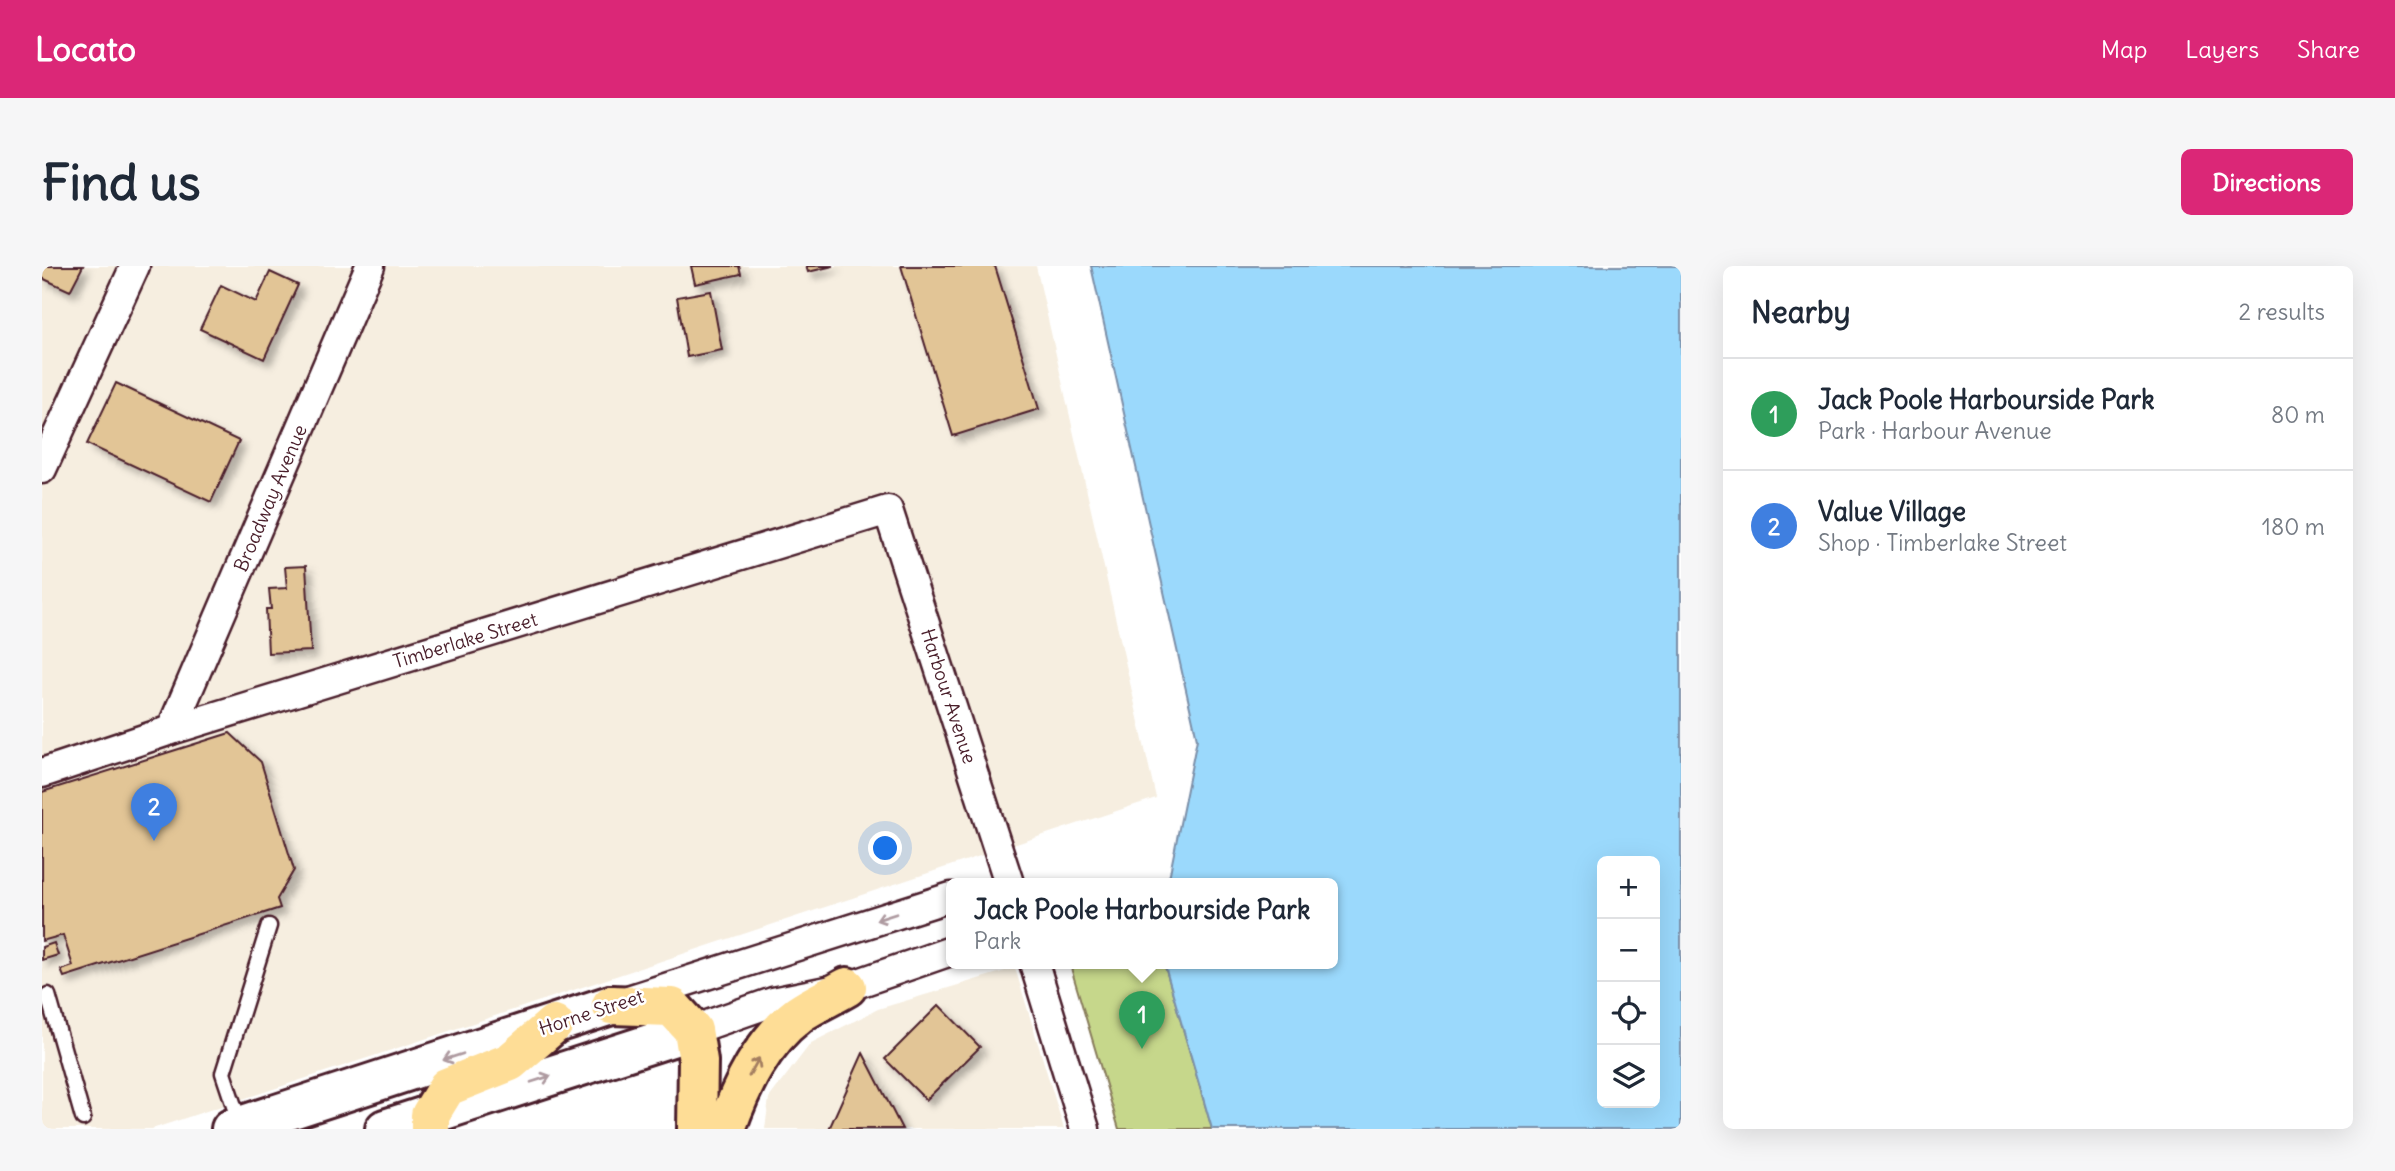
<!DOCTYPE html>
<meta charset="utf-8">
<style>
:root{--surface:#fff;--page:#f6f6f7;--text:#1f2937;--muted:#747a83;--line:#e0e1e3;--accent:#db2777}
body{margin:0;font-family:Delius,sans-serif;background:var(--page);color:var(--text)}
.controls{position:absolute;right:21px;bottom:21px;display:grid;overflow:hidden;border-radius:10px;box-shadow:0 7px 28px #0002}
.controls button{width:63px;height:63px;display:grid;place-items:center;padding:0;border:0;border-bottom:2px solid var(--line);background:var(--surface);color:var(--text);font:35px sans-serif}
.you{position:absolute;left:844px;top:583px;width:24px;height:24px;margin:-18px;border:5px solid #fff;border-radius:50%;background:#1a73e8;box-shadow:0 0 0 10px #1a73e833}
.badge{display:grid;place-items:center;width:46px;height:46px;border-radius:50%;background:var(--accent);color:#fff;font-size:23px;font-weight:700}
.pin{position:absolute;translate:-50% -58px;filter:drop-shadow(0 2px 4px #0008)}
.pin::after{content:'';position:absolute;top:37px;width:24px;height:21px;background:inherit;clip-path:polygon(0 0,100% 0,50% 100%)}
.popup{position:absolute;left:904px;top:612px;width:392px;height:91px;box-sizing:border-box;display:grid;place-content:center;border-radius:10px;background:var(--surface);filter:drop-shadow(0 2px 5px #0005);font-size:23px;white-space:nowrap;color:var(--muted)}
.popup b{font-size:26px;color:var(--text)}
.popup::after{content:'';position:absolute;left:50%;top:100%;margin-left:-14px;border:14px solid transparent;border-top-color:var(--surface)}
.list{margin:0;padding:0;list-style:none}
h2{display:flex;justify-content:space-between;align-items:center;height:91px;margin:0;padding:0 28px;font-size:30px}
h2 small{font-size:23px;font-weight:400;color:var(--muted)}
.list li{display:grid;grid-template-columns:46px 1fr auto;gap:21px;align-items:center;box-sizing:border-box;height:112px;padding:0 28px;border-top:2px solid var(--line)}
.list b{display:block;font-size:26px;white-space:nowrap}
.list p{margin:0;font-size:23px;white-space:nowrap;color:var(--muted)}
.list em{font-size:23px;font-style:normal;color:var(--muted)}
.icon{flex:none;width:38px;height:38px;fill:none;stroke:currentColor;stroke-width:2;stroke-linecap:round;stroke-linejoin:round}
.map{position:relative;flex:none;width:1639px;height:863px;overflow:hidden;border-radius:10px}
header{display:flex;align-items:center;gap:42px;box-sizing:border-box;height:98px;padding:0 35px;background:var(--accent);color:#fff}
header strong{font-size:33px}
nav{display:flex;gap:38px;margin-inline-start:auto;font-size:24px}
.intro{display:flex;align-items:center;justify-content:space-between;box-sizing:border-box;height:168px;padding:0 42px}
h1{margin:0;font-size:49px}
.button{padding:18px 32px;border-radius:10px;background:var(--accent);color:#fff;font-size:24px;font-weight:700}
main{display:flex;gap:42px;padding:0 42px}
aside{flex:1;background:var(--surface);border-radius:10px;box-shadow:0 7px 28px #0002}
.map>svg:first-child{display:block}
.built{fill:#f6eee0}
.green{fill:#c6d78b;stroke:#887b5b;stroke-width:2}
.water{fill:#9bd9fc;stroke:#7b8fa8;stroke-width:2;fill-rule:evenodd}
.building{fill:#e2c596;stroke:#4a1f2b;stroke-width:2;filter:url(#shadow)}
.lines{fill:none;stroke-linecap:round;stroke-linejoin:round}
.service-casing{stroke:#4a1f2b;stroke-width:19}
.minor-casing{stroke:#4a1f2b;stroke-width:33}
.secondary-casing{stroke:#4a1f2b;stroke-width:44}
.motorway-casing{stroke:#4a1f2b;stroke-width:44}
.service{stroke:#fff;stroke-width:14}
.minor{stroke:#fff;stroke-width:28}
.secondary{stroke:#fff;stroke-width:38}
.motorway{stroke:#fedd96;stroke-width:38}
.oneway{stroke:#ae9aa0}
.oneway2{stroke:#a47e60}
.labels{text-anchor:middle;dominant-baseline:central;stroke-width:5;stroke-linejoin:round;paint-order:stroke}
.street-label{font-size:19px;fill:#4a1f2b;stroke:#fff}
</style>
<header>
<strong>Locato</strong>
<nav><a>Map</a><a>Layers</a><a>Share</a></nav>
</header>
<div class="intro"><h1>Find us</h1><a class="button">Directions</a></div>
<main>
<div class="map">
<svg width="1639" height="863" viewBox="0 0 1639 863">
<defs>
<filter id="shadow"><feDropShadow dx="6" dy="6" stdDeviation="3.5" flood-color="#0004"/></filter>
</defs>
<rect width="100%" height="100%" fill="#fff"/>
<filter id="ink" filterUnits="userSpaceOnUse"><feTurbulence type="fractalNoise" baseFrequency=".0143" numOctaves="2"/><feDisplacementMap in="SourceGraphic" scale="14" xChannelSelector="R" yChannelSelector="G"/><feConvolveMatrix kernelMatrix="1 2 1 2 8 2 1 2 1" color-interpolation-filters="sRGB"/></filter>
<g filter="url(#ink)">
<!-- built -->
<g class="built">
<path d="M0 0H994L1114 532 110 863H0Z"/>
<path d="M973 702 1022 863H723L727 832 769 777 836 743Z"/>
</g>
<!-- green -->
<path class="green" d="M1045 697H1122L1170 863H1077L1029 702Z"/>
<!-- water -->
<path class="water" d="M1049 0H1639V863H1170L1122 697H1291V617H1126L1155 473ZM1560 595H1613V837H1560Z"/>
<!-- building -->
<g class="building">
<path d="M0 0H41L28 25 0 12Z"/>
<path d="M649 0H697L699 8 653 18Z"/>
<path d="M764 0H791L766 6Z"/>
<path d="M859 0H953L997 143 911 170Z"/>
<path d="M228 6 256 19 222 93 158 63 179 19 214 36Z"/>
<path d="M669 25 680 84 645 91 635 31Z"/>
<path d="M74 117 197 175 169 236 45 178Z"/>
<path d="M264 300 269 385 226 387 224 343H229L227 323 245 322 243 301Z"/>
<path d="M188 467 219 496 252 604 235 633 238 642 22 711 19 704 31 700 21 669 0 675V526Z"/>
<path d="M12 677 16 689 0 694V681Z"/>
<path d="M897 739 938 781 884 834 843 793Z"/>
<path d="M821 787 860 863H787Z"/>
</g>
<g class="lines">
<defs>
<g id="service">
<path d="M6 729 41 852"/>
<path d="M198 858 181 807 227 660"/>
</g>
<g id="minor">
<path d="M0 203 93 0"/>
<path d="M129 464 328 0"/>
<path d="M0 507 129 464 846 244 967 617"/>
<path d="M992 697 1043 863"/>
<path d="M589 733 909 631"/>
<path d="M651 764 731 736 805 721 909 685"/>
</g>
<g id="secondary">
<path d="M189 863 569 739"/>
<path d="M343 863 651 764"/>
</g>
<g id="motorway">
<path d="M569 739 630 741 651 764 656 795 655 863"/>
<path d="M388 863V849L405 821 468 796 512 758"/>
<path d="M684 863C699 820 720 776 757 748 771 738 790 730 805 721"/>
</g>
</defs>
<!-- service casing -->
<use href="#service" class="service-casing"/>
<!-- minor casing -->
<use href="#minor" class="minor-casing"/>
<!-- secondary casing -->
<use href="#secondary" class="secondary-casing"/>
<!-- motorway casing -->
<use href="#motorway" class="motorway-casing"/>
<!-- service -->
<use href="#service" class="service"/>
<!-- minor -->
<use href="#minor" class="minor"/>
<!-- secondary -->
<use href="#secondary" class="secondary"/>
<!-- motorway -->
<use href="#motorway" class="motorway"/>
</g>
<!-- one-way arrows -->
<defs><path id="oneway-shaft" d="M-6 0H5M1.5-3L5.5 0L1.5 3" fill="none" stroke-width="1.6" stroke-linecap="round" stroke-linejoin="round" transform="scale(1.75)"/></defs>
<g class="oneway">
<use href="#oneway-shaft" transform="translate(844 651) rotate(162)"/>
<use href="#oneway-shaft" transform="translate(411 791) rotate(162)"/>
<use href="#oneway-shaft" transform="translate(499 813) rotate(-18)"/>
</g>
<use class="oneway2" href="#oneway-shaft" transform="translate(712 801) rotate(-61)"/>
</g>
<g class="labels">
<!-- street labels -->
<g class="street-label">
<text transform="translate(228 232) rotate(-67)">Broadway Avenue</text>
<text transform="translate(423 374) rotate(-17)">Timberlake Street</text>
<text transform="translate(907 430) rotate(72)">Harbour Avenue</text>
<text transform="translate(549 746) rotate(-18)">Horne Street</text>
</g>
</g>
</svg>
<div class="controls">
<button>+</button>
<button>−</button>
<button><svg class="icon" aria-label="locate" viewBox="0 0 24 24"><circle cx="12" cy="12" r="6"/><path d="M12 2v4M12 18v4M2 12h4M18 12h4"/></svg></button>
<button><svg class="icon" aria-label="layers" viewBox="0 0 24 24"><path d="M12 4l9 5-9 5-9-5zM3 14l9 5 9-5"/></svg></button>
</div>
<div class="you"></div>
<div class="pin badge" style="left:1100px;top:783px;background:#2e9e5b">1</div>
<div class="popup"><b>Jack Poole Harbourside Park</b>Park</div>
<div class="pin badge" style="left:112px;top:575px;background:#3f7fe0">2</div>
</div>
<aside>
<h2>Nearby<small>2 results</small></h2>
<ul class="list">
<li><span class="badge" style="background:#2e9e5b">1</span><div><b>Jack Poole Harbourside Park</b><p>Park · Harbour Avenue</p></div><em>80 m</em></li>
<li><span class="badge" style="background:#3f7fe0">2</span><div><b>Value Village</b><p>Shop · Timberlake Street</p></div><em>180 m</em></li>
</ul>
</aside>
</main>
